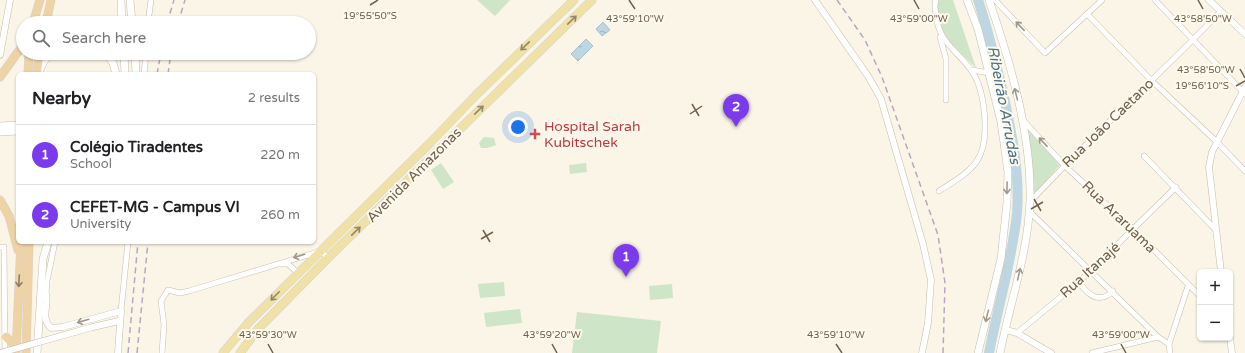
<!DOCTYPE html>
<meta charset="utf-8">
<style>
:root{--surface:#fff;--page:#f6f6f6;--text:#202124;--muted:#757577;--line:#e0e0e0;--accent:#7c3aed}
body{margin:0;font-family:"Varela Round",sans-serif;background:var(--page);color:var(--text)}
.controls{position:absolute;right:12px;bottom:12px;display:grid;overflow:hidden;border-radius:6px;box-shadow:0 1px 3px #0004}
.controls button{width:36px;height:36px;display:grid;place-items:center;padding:0;border:0;border-bottom:1px solid var(--line);background:var(--surface);color:var(--text);font:20px sans-serif}
.you{position:absolute;left:518px;top:127px;width:14px;height:14px;margin:-10px;border:3px solid #fff;border-radius:50%;background:#1a73e8;box-shadow:0 0 0 6px #1a73e833}
.badge{display:grid;place-items:center;width:26px;height:26px;border-radius:50%;background:var(--accent);color:#fff;font-size:13px;font-weight:700}
.pin{position:absolute;translate:-50% -33px;filter:drop-shadow(0 1px 2px #0008)}
.pin::after{content:'';position:absolute;top:21px;width:14px;height:12px;background:inherit;clip-path:polygon(0 0,100% 0,50% 100%)}
.list{margin:0;padding:0;list-style:none}
h2{display:flex;justify-content:space-between;align-items:center;height:52px;margin:0;padding:0 16px;font-size:17px}
h2 small{font-size:13px;font-weight:400;color:var(--muted)}
.list li{display:grid;grid-template-columns:26px 1fr auto;gap:12px;align-items:center;box-sizing:border-box;height:60px;padding:0 16px;border-top:1px solid var(--line)}
.list b{display:block;font-size:15px;white-space:nowrap}
.list p{margin:0;font-size:13px;white-space:nowrap;color:var(--muted)}
.list em{font-size:13px;font-style:normal;color:var(--muted)}
.icon{flex:none;width:22px;height:22px;fill:none;stroke:currentColor;stroke-width:2;stroke-linecap:round;stroke-linejoin:round}
.map{position:relative;flex:none;width:1245px;height:353px;overflow:hidden}
.search{position:absolute;background:var(--surface);box-shadow:0 1px 3px #0004;left:16px;top:16px;width:300px;height:44px;display:flex;align-items:center;gap:10px;box-sizing:border-box;padding:0 14px;border-radius:22px;color:var(--muted);font-size:15px}
.panel{position:absolute;background:var(--surface);box-shadow:0 1px 3px #0004;left:16px;top:72px;width:300px;height:172px;border-radius:6px}
.map>svg:first-child{display:block}
.green{fill:#cee5c7}
.water{fill:url(#water-ripples);stroke:#a5c3d1}
.lines{fill:none;stroke-linecap:round;stroke-linejoin:round}
.river{stroke:#bed6e1;stroke-width:10}
.minor-casing{stroke:#c7bdac;stroke-width:6}
.tertiary-casing{stroke:#c7bdac;stroke-width:7}
.secondary-casing{stroke:#cabeaa;stroke-width:8}
.primary-casing{stroke:#d7d2cd;stroke-width:9}
.trunk-casing{stroke:#d7d2cd;stroke-width:9}
.minor{stroke:#fff;stroke-width:5}
.tertiary{stroke:#fff;stroke-width:6}
.secondary{stroke:#fff;stroke-width:7}
.primary{stroke:#f0e2a7;stroke-width:8}
.trunk{stroke:#eed3a6;stroke-width:8}
.rail{stroke:#baa6c2;stroke-width:1.5;stroke-dasharray:6 4;stroke-linecap:butt}
.tertiary-bridge-casing{stroke:#c7bdac;stroke-width:7;stroke-linecap:butt}
.tertiary-bridge{stroke:#fff;stroke-width:6}
.oneway{stroke:#968769}
.oneway2{stroke:#a2988c}
.oneway3{stroke:#907d64}
.ticks{fill:none;stroke:#70604e;stroke-width:1.5}
.health-dot{fill:#e0444e;stroke:#fdf9ed;stroke-width:1.5}
.labels{text-anchor:middle;dominant-baseline:central;stroke-width:4;stroke-linejoin:round;paint-order:stroke}
.street-label{font-size:14px;fill:#70604e;stroke:#fdf9ed}
.health-label{font-size:14px;fill:#be3a42;stroke:#fdf9ed;text-anchor:start}
.water-label{font-size:15px;font-style:italic;fill:#4e7487;stroke:#fdf9ed}
.ticks-label{font-size:10px;text-anchor:middle;fill:#70604e;stroke:#fdf9ed;stroke-width:4;stroke-linejoin:round;paint-order:stroke}
</style>
<div class="map">
<svg width="1245" height="353" viewBox="0 0 1245 353">
<defs>
<pattern id="water-ripples" width="26" height="14" patternUnits="userSpaceOnUse"><rect width="26" height="14" fill="#bed6e1"/><path d="M2 4q2-2 4 0t4 0M15 11q2-2 4 0t4 0" fill="none" stroke="#9fb1b9"/></pattern>
</defs>
<rect width="100%" height="100%" fill="#faf5e7"/>
<!-- green -->
<g class="green">
<path d="M477 0H510L495 16Z"/>
<path d="M936 0H953L976 68 939 32Z"/>
<path d="M1026 128 1060 165 1033 195Z"/>
<path d="M484 137 494 138 496 145 487 148H481L479 143Z"/>
<path d="M441 163 454 182 443 189 431 170Z"/>
<path d="M586 163 587 172 570 174 569 165Z"/>
<path d="M504 282 505 296 480 298 478 284Z"/>
<path d="M672 284 673 298 650 300 649 286Z"/>
<path d="M520 309 522 323 486 327 484 313Z"/>
<path d="M577 312 661 321 657 353H572Z"/>
</g>
<!-- water -->
<g class="water">
<path d="M603 22 610 30 602 36 596 29Z"/>
<path d="M586 39 593 46 578 61 571 54Z"/>
</g>
<g class="lines">
<!-- river -->
<path class="river" d="M978 0C989 32 996 64 1004 97 1012 135 1020 174 1017 213 1012 261 998 306 989 353"/>
<defs>
<g id="minor">
<path d="M936 0C934 5 935 10 936 15 939 43 956 49 971 70 985 89 991 140 977 161 968 174 953 182 939 191"/>
<path d="M995 0 1045 53 1102 0"/>
<path d="M1155 0 1245 94"/>
<path d="M1087 14 1152 81 1217 142 1245 171"/>
<path d="M148 23 151 0"/>
<path d="M940 37 946 59V100"/>
<path d="M972 70 989 73"/>
<path d="M144 74 146 53"/>
<path d="M1022 119 1064 165 1134 230 1200 296"/>
<path d="M1144 156 1215 229"/>
<path d="M1030 202C1091 136 1159 76 1221 11"/>
<path d="M1029 211 1158 337 1169 344"/>
<path d="M0 247H4L5 353"/>
<path d="M280 264H288L298 273"/>
<path d="M1079 282C1087 294 1099 305 1113 291"/>
<path d="M46 294 47 281 55 242"/>
<path d="M121 311 128 242"/>
<path d="M1017 333 1079 282 1176 187"/>
<path d="M162 353 164 325 161 301 168 290 180 293 189 291 321 251 328 258"/>
<path d="M1092 353 1158 337"/>
<path d="M1170 353 1169 344 1188 286"/>
</g>
<g id="tertiary">
<path d="M815 0 868 76 881 99 923 244 931 280 928 323 922 353"/>
<path d="M1209 0 1245 34"/>
<path d="M0 55 10 0"/>
<path d="M1221 272 1209 167 1212 152 1245 87"/>
<path d="M41 286C43 288 45 291 46 294 49 306 40 318 51 328L63 327 121 311 118 353"/>
<path d="M93 327 119 321"/>
<path d="M1006 330 1017 333 1051 353"/>
<path d="M1230 338 1232 353"/>
</g>
<g id="secondary">
<path d="M121 0 122 23"/>
<path d="M130 0 132 23"/>
<path d="M967 0 978 29 1001 122 1008 172 1007 203 1001 259 978 353"/>
<path d="M989 0C1010 61 1032 136 1030 201 1028 253 1010 303 1000 353"/>
<path d="M106 53 113 63 116 74"/>
<path d="M124 53 125 74"/>
<path d="M135 53 136 74"/>
<path d="M38 74 44 61 52 53"/>
<path d="M0 126 18 125"/>
<path d="M0 132 18 131"/>
<path d="M37 353 43 259 48 242"/>
</g>
<g id="primary">
<path d="M223 353 249 322 431 142 476 95 574 0"/>
<path d="M240 353 258 329 328 258 592 0"/>
</g>
<g id="trunk">
<path d="M33 23 40 0"/>
<path d="M46 23 51 0"/>
<path d="M28 74 29 53"/>
<path d="M37 74 39 53"/>
<path d="M0 77 23 45"/>
<path d="M0 200 9 216 18 250"/>
<path d="M6 337 16 347"/>
<path d="M16 353 21 242"/>
<path d="M26 353 29 242"/>
</g>
</defs>
<!-- minor casing -->
<use href="#minor" class="minor-casing"/>
<!-- tertiary casing -->
<use href="#tertiary" class="tertiary-casing"/>
<!-- secondary casing -->
<use href="#secondary" class="secondary-casing"/>
<!-- primary casing -->
<use href="#primary" class="primary-casing"/>
<!-- trunk casing -->
<use href="#trunk" class="trunk-casing"/>
<!-- minor -->
<use href="#minor" class="minor"/>
<!-- tertiary -->
<use href="#tertiary" class="tertiary"/>
<!-- secondary -->
<use href="#secondary" class="secondary"/>
<!-- primary -->
<use href="#primary" class="primary"/>
<!-- trunk -->
<use href="#trunk" class="trunk"/>
<!-- rail -->
<g class="rail">
<path d="M837 0 865 40 882 77 938 235 945 283 943 353"/>
<path d="M167 23 174 0"/>
<path d="M178 23 185 0"/>
<path d="M157 74 161 53"/>
<path d="M168 74 171 53"/>
<path d="M128 353 138 242"/>
<path d="M137 353 148 242"/>
</g>
<defs>
<path id="tertiary-bridge" d="M0 353 93 327"/>
</defs>
<!-- tertiary-bridge casing -->
<use href="#tertiary-bridge" class="tertiary-bridge-casing"/>
<!-- tertiary-bridge -->
<use href="#tertiary-bridge" class="tertiary-bridge"/>
</g>
<!-- one-way arrows -->
<defs><path id="oneway-shaft" d="M-6 0H5M1.5-3L5.5 0L1.5 3" fill="none" stroke-width="1.6" stroke-linecap="round" stroke-linejoin="round"/></defs>
<g class="oneway">
<use href="#oneway-shaft" transform="translate(572 20) rotate(-44)"/>
<use href="#oneway-shaft" transform="translate(525 46) rotate(136)"/>
<use href="#oneway-shaft" transform="translate(479 110) rotate(-44)"/>
<use href="#oneway-shaft" transform="translate(356 231) rotate(-44)"/>
<use href="#oneway-shaft" transform="translate(275 296) rotate(135)"/>
</g>
<g class="oneway2">
<use href="#oneway-shaft" transform="translate(1020 26) rotate(-133)"/>
<use href="#oneway-shaft" transform="translate(1016 94) rotate(-104)"/>
<use href="#oneway-shaft" transform="translate(1043 142) rotate(-133)"/>
<use href="#oneway-shaft" transform="translate(1007 188) rotate(91)"/>
<use href="#oneway-shaft" transform="translate(299 256) rotate(163)"/>
<use href="#oneway-shaft" transform="translate(1019 274) rotate(-77)"/>
<use href="#oneway-shaft" transform="translate(987 316) rotate(104)"/>
<use href="#oneway-shaft" transform="translate(83 321) rotate(164)"/>
</g>
<use class="oneway3" href="#oneway-shaft" transform="translate(19 281) rotate(93)"/>
<!-- ticks -->
<path class="ticks" d="M629 0 635 9M914 0 919 9M1198 0 1203 9M370 5 378 0M1240 69 1245 78M1236 86 1245 81M692 104 699 116M690 114 702 106M1034 199 1041 211M1031 209 1043 202M483 230 490 242M481 239 493 232M268 344 273 353M552 344 557 353M836 344 842 353M1121 344 1126 353"/>
<!-- markers -->
<path class="health-dot" d="M533 128h4v4h4v4h-4v4h-4v-4h-4v-4h4z"/>
<g class="labels">
<!-- street labels -->
<g class="street-label">
<text transform="translate(1108 123) rotate(-44)">Rua João Caetano</text>
<text transform="translate(414 175) rotate(-45)">Avenida Amazonas</text>
<text transform="translate(1119 217) rotate(44)">Rua Araruama</text>
<text transform="translate(1090 270) rotate(-42)">Rua Itanajé</text>
</g>
<!-- health labels -->
<g class="health-label">
<text x="544" y="126">Hospital Sarah<tspan x="544" dy="16">Kubitschek</tspan></text>
</g>
<!-- water labels -->
<g class="water-label">
<text transform="translate(1004 105) rotate(79)">Ribeirão Arrudas</text>
</g>
</g>
<g class="ticks-label">
<text x="370" y="19">19°55'50"S</text>
<text x="1203" y="22">43°58'50"W</text>
<text x="635" y="22">43°59'10"W</text>
<text x="919" y="22">43°59'00"W</text>
<text x="1206" y="73">43°58'50"W</text>
<text x="1202" y="89">19°56'10"S</text>
<text x="268" y="338">43°59'30"W</text>
<text x="552" y="338">43°59'20"W</text>
<text x="836" y="338">43°59'10"W</text>
<text x="1121" y="338">43°59'00"W</text>
</g>
</svg>
<div class="controls">
<button>+</button>
<button>−</button>
</div>
<div class="you"></div>
<div class="pin badge" style="left:626px;top:277px">1</div>
<div class="pin badge" style="left:736px;top:127px">2</div>
<div class="search"><svg class="icon" aria-label="search" viewBox="0 0 24 24"><circle cx="10" cy="10" r="6"/><path d="M15 15l6 6"/></svg>Search here</div>
<section class="panel">
<h2>Nearby<small>2 results</small></h2>
<ul class="list">
<li><span class="badge">1</span><div><b>Colégio Tiradentes</b><p>School</p></div><em>220 m</em></li>
<li><span class="badge">2</span><div><b>CEFET-MG - Campus VI</b><p>University</p></div><em>260 m</em></li>
</ul>
</section>
</div>
